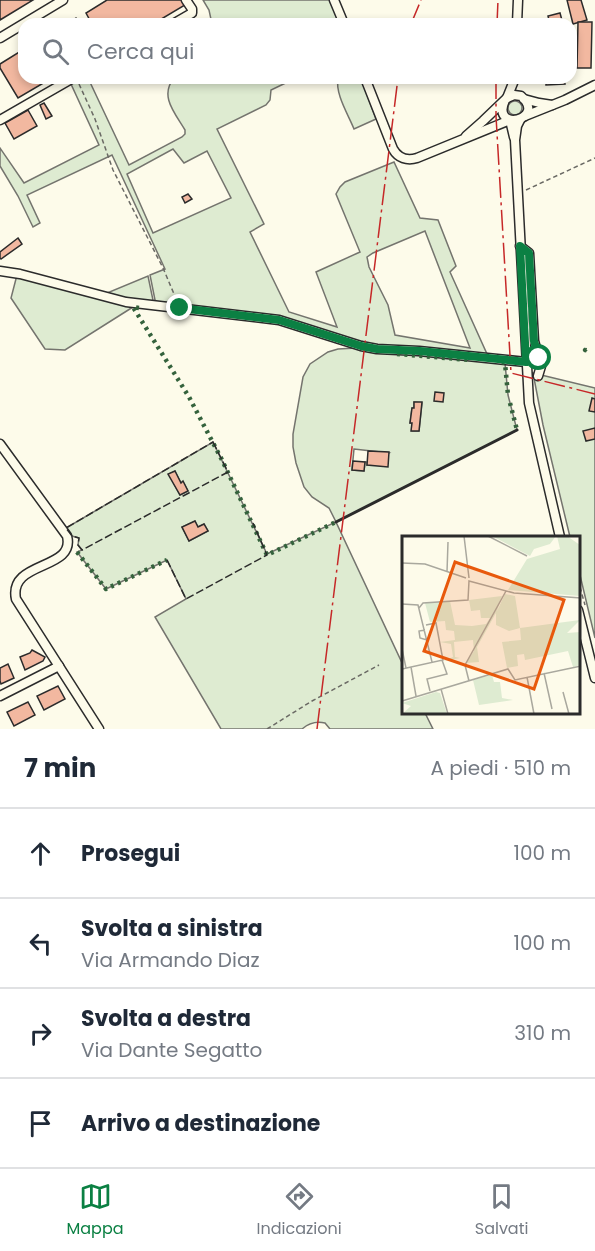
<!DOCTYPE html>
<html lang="it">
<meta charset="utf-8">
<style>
:root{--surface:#fff;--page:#f6f6f7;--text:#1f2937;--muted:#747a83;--line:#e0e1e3;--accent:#0b8043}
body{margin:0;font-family:Poppins,sans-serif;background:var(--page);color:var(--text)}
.stop{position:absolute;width:18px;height:18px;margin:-14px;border:4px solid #0b8043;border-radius:50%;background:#fff}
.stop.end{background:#0b8043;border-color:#fff;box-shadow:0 2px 6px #0008}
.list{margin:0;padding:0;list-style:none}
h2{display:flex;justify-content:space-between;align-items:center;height:78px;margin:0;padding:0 24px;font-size:26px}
h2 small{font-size:20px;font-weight:400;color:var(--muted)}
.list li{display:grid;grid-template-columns:39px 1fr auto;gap:18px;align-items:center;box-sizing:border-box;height:90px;padding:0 24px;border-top:2px solid var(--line)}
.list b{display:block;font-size:22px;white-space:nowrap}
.list p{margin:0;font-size:20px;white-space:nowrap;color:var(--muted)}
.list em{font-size:20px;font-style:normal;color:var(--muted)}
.icon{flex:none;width:33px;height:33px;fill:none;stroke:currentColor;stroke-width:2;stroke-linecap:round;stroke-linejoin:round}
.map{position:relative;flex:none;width:595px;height:729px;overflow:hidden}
.search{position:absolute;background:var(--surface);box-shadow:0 3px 9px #0003;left:18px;right:18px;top:18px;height:66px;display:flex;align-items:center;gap:15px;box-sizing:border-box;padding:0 21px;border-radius:18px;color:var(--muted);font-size:22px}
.sheet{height:438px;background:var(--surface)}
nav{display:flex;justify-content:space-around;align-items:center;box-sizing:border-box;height:84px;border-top:2px solid var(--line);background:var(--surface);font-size:16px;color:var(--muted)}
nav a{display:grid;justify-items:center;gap:3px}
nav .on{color:var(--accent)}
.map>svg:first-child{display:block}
.green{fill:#deebd1;stroke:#74746e;stroke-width:1.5;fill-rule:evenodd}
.building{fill:#f2b8a0;stroke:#2b2b2b;stroke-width:1.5}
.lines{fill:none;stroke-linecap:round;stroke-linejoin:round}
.minor-casing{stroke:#2b2b2b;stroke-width:11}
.path{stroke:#6a6964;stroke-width:1.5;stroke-dasharray:4.5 3;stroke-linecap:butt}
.minor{stroke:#fdfbea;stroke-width:8}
.hedge{stroke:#34623c;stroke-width:4.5;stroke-dasharray:3 4.5;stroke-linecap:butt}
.fence{stroke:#2b2b2b;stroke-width:1.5;stroke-dasharray:8 3;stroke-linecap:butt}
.wall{stroke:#2b2b2b;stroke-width:3}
.power{stroke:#c62828;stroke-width:1.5;stroke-dasharray:21 4.5 3 4.5;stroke-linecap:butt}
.route{stroke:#0b8043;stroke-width:8}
.inset-road{fill:none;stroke:#a9a89e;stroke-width:1.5}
.view{fill:#e8590c;fill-opacity:0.15;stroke:#e8590c;stroke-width:3}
.inset-edge{fill:none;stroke:#2b2b2b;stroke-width:3}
</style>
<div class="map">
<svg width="595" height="729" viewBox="0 0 595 729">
<rect width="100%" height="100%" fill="#fdfbea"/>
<!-- green -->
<g class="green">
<path d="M203 0H332L341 24H212L209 10Z"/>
<path d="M82 78H88L129 165 182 137 185 134V130C175 113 159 96 174 78H296L271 90 270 100 266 105 217 129 264 224 250 232 289 312 337 327 316 272 360 252 336 194 340 187 345 182 394 162 420 218 438 220 456 266 450 272 487 354 377 347 279 318 156 305 150 275 165 269 112 155 27 195 40 223 33 227 18 196 0 166V148L24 183 99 145 71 84ZM173 149 184 163 207 151 231 198 153 233 127 174ZM425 231 470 348 395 335 388 305 369 267 367 257 373 253Z"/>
<path d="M338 78H361L376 119 354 129C348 114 335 94 338 78Z"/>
<circle cx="515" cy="108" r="7"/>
<path d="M17 275 100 296 148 276 154 305 129 303 133 307 65 350 45 349 11 298Z"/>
<path d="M356 348 368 351 505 363 508 395 517 430 336 522 403 665V712L425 713 433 729H330L325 723C316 721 309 723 302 729H221L155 617 186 599 167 560 106 589 77 552 82 550 78 545 79 538 72 536 66 528 213 442 267 554 336 522 329 508 312 497 304 487 296 463 293 447V434L303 377 310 364 328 352 338 349ZM414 402 422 403 419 431H412V423H410L412 408H414ZM354 449 389 453 367 465V462H365L364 471 352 470ZM175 471 181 483 183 482 188 491 180 495 169 474ZM195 521 198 527 204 524 208 531 189 541 182 527Z"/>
<path d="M533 373 595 388V638L579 571 578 537H570L543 425Z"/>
</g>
<!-- building -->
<g class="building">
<path d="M0 0H33L0 20Z"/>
<path d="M107 0H183L185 5 153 24H92L86 13Z"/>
<path d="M567 0H581L587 20 573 24Z"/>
<path d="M560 13 563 24H550L548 16Z"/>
<path d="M76 18 79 24H66Z"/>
<path d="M578 22H592L591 68H577Z"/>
<path d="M24 49V78H52L18 98 0 68V64Z"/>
<path d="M546 78H564L565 84 546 85Z"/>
<path d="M44 103 52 116 46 119 40 105Z"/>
<path d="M28 110 37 126 14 139 5 123Z"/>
<path d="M188 194 192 199 185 203 182 197Z"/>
<path d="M18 238 22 244 1 259 0 258V252Z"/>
<path d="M435 392 444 393 443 402 434 401Z"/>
<path d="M592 398 595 399V412L589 411Z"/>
<path d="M414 402H422L419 431H411L412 423H410L412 408H414Z"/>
<path d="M595 428V439L586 441 583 431Z"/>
<path d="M368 451 389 452 388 467 367 465Z"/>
<path d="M353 461 365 462 364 471 352 470Z"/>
<path d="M175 471 181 483 183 481 188 491 180 495 168 474Z"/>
<path d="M195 521 198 527 204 524 208 531 189 541 182 527Z"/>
<path d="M32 650 45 657 43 661 25 670 20 657 30 653Z"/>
<path d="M8 664 14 678 1 684 0 681V668Z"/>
<path d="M58 686 65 699 44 710 37 696Z"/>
<path d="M28 702 35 715 14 726 7 712Z"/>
</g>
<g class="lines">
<defs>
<g id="minor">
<path d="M334 0 344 24"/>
<path d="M173 24 192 13V9L186 0"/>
<path d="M517 24 518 0"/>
<path d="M0 38 63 0"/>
<path d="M365 78 393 149C398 158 407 161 417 158L510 120 514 137"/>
<path d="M507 98 515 78"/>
<path d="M524 99 539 103 552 105"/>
<path d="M525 116 565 100 595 85"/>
<path d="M0 120 73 78"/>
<path d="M520 120 517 126 515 140 529 403 560 537"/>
<path d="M466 136 483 121 507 98 514 95 521 96C548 120 490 133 505 100"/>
<path d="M520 246 529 253 534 341 541 366 538 376"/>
<path d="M0 271 20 274 126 302 279 320 361 346 377 349 419 351 526 362"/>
<path d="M0 444 67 536C76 571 8 560 16 599L99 729"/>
<path d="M578 610 595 678"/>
<path d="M0 696 59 666"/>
</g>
</defs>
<!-- minor casing -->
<use href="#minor" class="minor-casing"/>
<!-- path -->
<g class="path">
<path d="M79 84 95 119 113 170 163 268 177 301"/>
<path d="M526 190 595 158"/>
<path d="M578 580 585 605"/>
<path d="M267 729 312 701 379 665"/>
</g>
<!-- minor -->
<use href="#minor" class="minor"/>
<!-- hedge -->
<g class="hedge">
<path d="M139 308 133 307 189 397 222 460 267 555 336 522"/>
<path d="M586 349 585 350 590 351"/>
<path d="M397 354 469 360"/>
<path d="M502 362 505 363 508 395"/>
<path d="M510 403 517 430"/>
<path d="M77 552 106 589 167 560"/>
</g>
<!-- fence -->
<g class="fence">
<path d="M213 442 228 472 82 550 78 545 79 538 72 536 66 528Z"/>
<path d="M167 560 186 599 267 555 253 523"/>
</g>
<!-- wall -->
<path class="wall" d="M336 522 517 430"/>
<!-- power -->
<g class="power">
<path d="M411 24 421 0"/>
<path d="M497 24 498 0"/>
<path d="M496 78V116L511 373 595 394"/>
<path d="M317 729 398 78"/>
</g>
</g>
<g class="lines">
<!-- route -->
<path class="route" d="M180 308 279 320 361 346 377 349 420 351 526 362 520 246 529 253 534 341 539 358"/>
</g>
<!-- overview -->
<g transform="translate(402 536)">
<rect width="178" height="178" fill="#fdfbea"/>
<path d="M154 0 148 8 132 13 128 20 92 1ZM155 0H165L178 9V60L106 54 125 23 158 13ZM103 58 113 60 118 92 178 84 165 97 178 96V129L171 131 166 115 123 124 122 118 115 119 116 130 105 132 100 106 119 104 118 92 107 95 94 89V77L75 111 77 126 64 127 72 115 71 104 52 106 53 121 58 122 41 125 51 121 49 108 38 106 53 104 52 95 44 94 43 85 28 86 23 67 48 65 53 89 70 90 84 88 88 82H79L78 74 69 75 67 64 100 60 95 75ZM90 139 92 146H98L100 162 111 164 77 169 71 144ZM34 156 38 157 45 178H0L9 170 0 167Z" fill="#deebd1"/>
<path class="inset-road" d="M62 0 67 42M86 0 125 20M0 27 23 28 64 42M45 36 46 6M0 68 16 69 30 126M17 72 21 67 66 64 67 45 112 57 179 62M23 94 17 95 18 102 25 104M0 113 4 132M9 131 14 160M0 133 41 124 34 87 24 89M142 137 150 173M125 141 132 178M67 145 63 129 104 55M39 153 46 178M28 155 25 143 45 138 40 124M161 156 167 178M0 165 106 133 113 144 179 130"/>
<path class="view" d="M53 26 162 64 132 153 22 115Z"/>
<rect width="178" height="178" class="inset-edge"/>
</g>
</svg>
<div class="stop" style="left:539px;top:358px"></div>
<div class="stop end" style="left:180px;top:308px"></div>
<div class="search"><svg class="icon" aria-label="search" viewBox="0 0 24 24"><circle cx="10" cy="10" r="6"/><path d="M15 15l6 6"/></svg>Cerca qui</div>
</div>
<section class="sheet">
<h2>7 min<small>A piedi · 510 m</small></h2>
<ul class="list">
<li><svg class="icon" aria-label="ahead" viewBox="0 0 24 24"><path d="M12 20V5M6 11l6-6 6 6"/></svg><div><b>Prosegui</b></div><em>100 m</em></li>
<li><svg class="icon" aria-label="left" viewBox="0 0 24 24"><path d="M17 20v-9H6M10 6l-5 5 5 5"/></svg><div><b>Svolta a sinistra</b><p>Via Armando Diaz</p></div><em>100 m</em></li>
<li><svg class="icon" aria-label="right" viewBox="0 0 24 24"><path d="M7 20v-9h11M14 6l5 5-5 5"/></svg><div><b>Svolta a destra</b><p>Via Dante Segatto</p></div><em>310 m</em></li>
<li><svg class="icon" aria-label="arrive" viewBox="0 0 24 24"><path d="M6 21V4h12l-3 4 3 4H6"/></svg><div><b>Arrivo a destinazione</b></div></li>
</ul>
</section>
<nav>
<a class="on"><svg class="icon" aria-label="map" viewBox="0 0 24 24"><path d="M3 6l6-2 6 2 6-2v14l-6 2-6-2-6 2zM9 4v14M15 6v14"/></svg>Mappa</a>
<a><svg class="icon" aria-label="directions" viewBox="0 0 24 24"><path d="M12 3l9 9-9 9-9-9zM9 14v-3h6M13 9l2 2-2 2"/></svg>Indicazioni</a>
<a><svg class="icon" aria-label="saved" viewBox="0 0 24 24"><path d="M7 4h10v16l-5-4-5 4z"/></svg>Salvati</a>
</nav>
